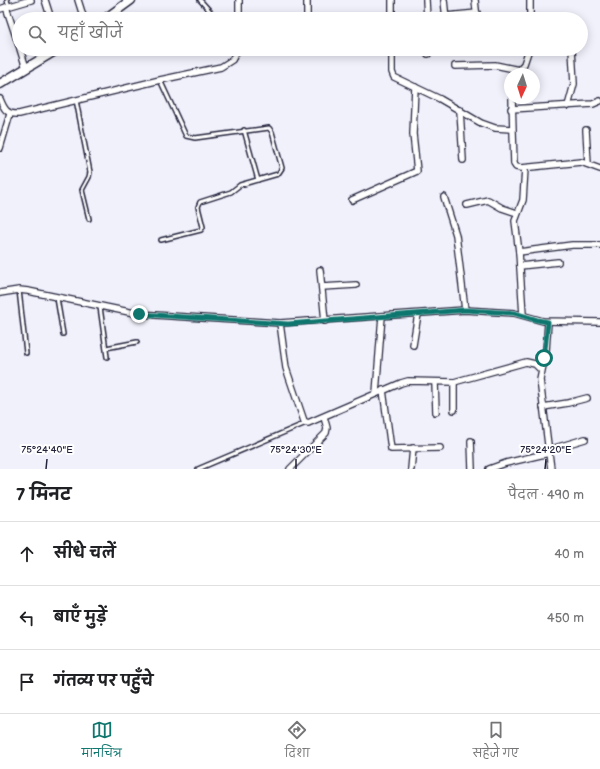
<!DOCTYPE html>
<html lang="hi">
<meta charset="utf-8">
<style>
:root{--surface:#fff;--page:#f2f2f2;--text:#202124;--muted:#757577;--line:#e0e0e0;--accent:#0f766e}
body{margin:0;font-family:"Balsamiq Sans","Playpen Sans Deva",sans-serif;background:var(--page);color:var(--text)}
.compass{position:absolute;left:504px;top:68px;width:36px;height:36px;border-radius:50%;background:var(--surface);box-shadow:0 2px 10px #0003;rotate:184deg}
.stop{position:absolute;width:12px;height:12px;margin:-9px;border:3px solid #0f766e;border-radius:50%;background:#fff}
.stop.end{background:#0f766e;border-color:#fff;box-shadow:0 1px 4px #0008}
.list{margin:0;padding:0;list-style:none}
h2{display:flex;justify-content:space-between;align-items:center;height:52px;margin:0;padding:0 16px;font-size:17px}
h2 small{font-size:13px;font-weight:400;color:var(--muted)}
.list li{display:grid;grid-template-columns:26px 1fr auto;gap:12px;align-items:center;box-sizing:border-box;height:64px;padding:0 16px;border-top:1px solid var(--line)}
.list b{display:block;font-size:15px;white-space:nowrap}
.list em{font-size:13px;font-style:normal;color:var(--muted)}
.icon{flex:none;width:22px;height:22px;fill:none;stroke:currentColor;stroke-width:2;stroke-linecap:round;stroke-linejoin:round}
.map{position:relative;flex:none;width:600px;height:469px;overflow:hidden}
.search{position:absolute;background:var(--surface);box-shadow:0 2px 10px #0003;left:12px;right:12px;top:12px;height:44px;display:flex;align-items:center;gap:10px;box-sizing:border-box;padding:0 14px;border-radius:22px;color:var(--muted);font-size:15px}
.sheet{height:244px;background:var(--surface)}
nav{display:flex;justify-content:space-around;align-items:center;box-sizing:border-box;height:56px;border-top:1px solid var(--line);background:var(--surface);font-size:11px;color:var(--muted)}
nav a{display:grid;justify-items:center;gap:2px}
nav .on{color:var(--accent)}
.map>svg:first-child{display:block}
.lines{fill:none;stroke-linecap:round;stroke-linejoin:round}
.lane-casing{stroke:#22223b;stroke-width:6}
.street-casing{stroke:#22223b;stroke-width:8}
.secondary-casing{stroke:#22223b;stroke-width:11}
.lane{stroke:#fff;stroke-width:3}
.street{stroke:#fff;stroke-width:5.5}
.secondary{stroke:#fff;stroke-width:8}
.route{stroke:#0f766e;stroke-width:5}
.ticks{fill:none;stroke:#22223b;stroke-width:1.5}
.ticks-label{font-size:10px;text-anchor:middle;fill:#22223b;stroke:#fff;stroke-width:4;stroke-linejoin:round;paint-order:stroke}
</style>
<div class="map">
<svg width="600" height="469" viewBox="0 0 600 469">
<rect width="100%" height="100%" fill="#f0f1fb"/>
<filter id="ink" filterUnits="userSpaceOnUse"><feTurbulence type="fractalNoise" baseFrequency=".025" numOctaves="2"/><feDisplacementMap in="SourceGraphic" scale="8" xChannelSelector="R" yChannelSelector="G"/><feConvolveMatrix kernelMatrix="1 2 1 2 8 2 1 2 1" color-interpolation-filters="sRGB"/></filter>
<g filter="url(#ink)">
<g class="lines">
<defs>
<g id="lane">
<path d="M7 0 9 6"/>
<path d="M200 0 217 19"/>
<path d="M160 80 186 136 195 138 269 128 272 132 282 168 278 174 240 185 231 192 200 202 198 207 203 227 201 230 161 240"/>
<path d="M76 100 90 172 89 177 82 190 89 219"/>
<path d="M244 130 258 180"/>
<path d="M19 290 26 353"/>
<path d="M57 298 63 334"/>
<path d="M100 307 107 357"/>
<path d="M106 348 137 342"/>
<path d="M198 469 306 423"/>
</g>
<g id="street">
<path d="M45 0 51 19"/>
<path d="M78 0 84 19"/>
<path d="M239 0V19"/>
<path d="M307 0V19"/>
<path d="M392 0V19"/>
<path d="M426 0 427 19"/>
<path d="M444 0 446 19"/>
<path d="M475 0 477 19"/>
<path d="M6 7 19 46"/>
<path d="M0 9 31 0"/>
<path d="M446 16 477 13"/>
<path d="M530 19V0"/>
<path d="M20 49 26 68"/>
<path d="M392 49V72L394 77 440 99 481 123 495 128 512 129"/>
<path d="M428 49V54"/>
<path d="M455 66 495 65 519 70"/>
<path d="M515 74 524 64 529 49"/>
<path d="M512 98 514 164 516 167 521 168 581 162 600 169"/>
<path d="M0 99C4 109 7 115 19 114L160 80 221 67 232 60 238 49"/>
<path d="M568 106 574 84 572 49"/>
<path d="M511 109 593 104 600 101"/>
<path d="M460 110 463 160"/>
<path d="M586 130 588 164"/>
<path d="M0 148 10 114"/>
<path d="M444 197 456 235 465 310"/>
<path d="M352 200 417 171 413 134 415 87"/>
<path d="M467 205 488 200 502 208 517 213"/>
<path d="M519 252 572 245H600"/>
<path d="M520 266 558 262"/>
<path d="M320 270 325 321"/>
<path d="M322 287 356 285"/>
<path d="M0 293 19 290 28 291 139 314 280 323 465 310 514 313 543 321 600 322"/>
<path d="M523 315 519 252 515 221 523 200 525 168"/>
<path d="M548 322 546 351 540 380 551 469"/>
<path d="M280 323 286 368 304 421 308 423 401 383 408 381 454 382 526 362 535 364 541 370"/>
<path d="M413 345 418 314"/>
<path d="M435 382 436 412"/>
<path d="M454 382V410"/>
<path d="M383 390 391 449 440 448"/>
<path d="M376 393 382 316"/>
<path d="M543 407 568 403 587 398"/>
<path d="M471 441 472 469"/>
<path d="M548 450 585 439"/>
<path d="M290 469 326 433 327 428 324 417"/>
<path d="M411 469 413 448"/>
<path d="M489 469 506 463 549 453"/>
</g>
<g id="secondary">
<path d="M105 19 131 0"/>
<path d="M0 84 58 49"/>
</g>
</defs>
<!-- lane casing -->
<use href="#lane" class="lane-casing"/>
<!-- street casing -->
<use href="#street" class="street-casing"/>
<!-- secondary casing -->
<use href="#secondary" class="secondary-casing"/>
<!-- lane -->
<use href="#lane" class="lane"/>
<!-- street -->
<use href="#street" class="street"/>
<!-- secondary -->
<use href="#secondary" class="secondary"/>
</g>
</g>
<g class="lines" filter="url(#ink)">
<!-- route -->
<path class="route" d="M139 314 288 324 465 310 514 313 537 320 548 322 544 358"/>
</g>
<!-- ticks -->
<path class="ticks" d="M46 469 47 459M296 469V459M545 469 546 459"/>
<g class="ticks-label">
<text x="47" y="453">75°24'40"E</text>
<text x="296" y="453">75°24'30"E</text>
<text x="546" y="453">75°24'20"E</text>
</g>
</svg>
<svg class="compass" viewBox="-18 -18 36 36"><path d="M0-13l5 13h-10z" fill="#e53935"/><path d="M0 13l5-13h-10z" fill="#757577"/></svg>
<div class="stop" style="left:544px;top:358px"></div>
<div class="stop end" style="left:139px;top:314px"></div>
<div class="search"><svg class="icon" aria-label="search" viewBox="0 0 24 24"><circle cx="10" cy="10" r="6"/><path d="M15 15l6 6"/></svg>यहाँ खोजें</div>
</div>
<section class="sheet">
<h2>7 मिनट<small>पैदल · 490 m</small></h2>
<ul class="list">
<li><svg class="icon" aria-label="ahead" viewBox="0 0 24 24"><path d="M12 20V5M6 11l6-6 6 6"/></svg><div><b>सीधे चलें</b></div><em>40 m</em></li>
<li><svg class="icon" aria-label="left" viewBox="0 0 24 24"><path d="M17 20v-9H6M10 6l-5 5 5 5"/></svg><div><b>बाएँ मुड़ें</b></div><em>450 m</em></li>
<li><svg class="icon" aria-label="arrive" viewBox="0 0 24 24"><path d="M6 21V4h12l-3 4 3 4H6"/></svg><div><b>गंतव्य पर पहुँचे</b></div></li>
</ul>
</section>
<nav>
<a class="on"><svg class="icon" aria-label="map" viewBox="0 0 24 24"><path d="M3 6l6-2 6 2 6-2v14l-6 2-6-2-6 2zM9 4v14M15 6v14"/></svg>मानचित्र</a>
<a><svg class="icon" aria-label="directions" viewBox="0 0 24 24"><path d="M12 3l9 9-9 9-9-9zM9 14v-3h6M13 9l2 2-2 2"/></svg>दिशा</a>
<a><svg class="icon" aria-label="saved" viewBox="0 0 24 24"><path d="M7 4h10v16l-5-4-5 4z"/></svg>सहेजे गए</a>
</nav>
